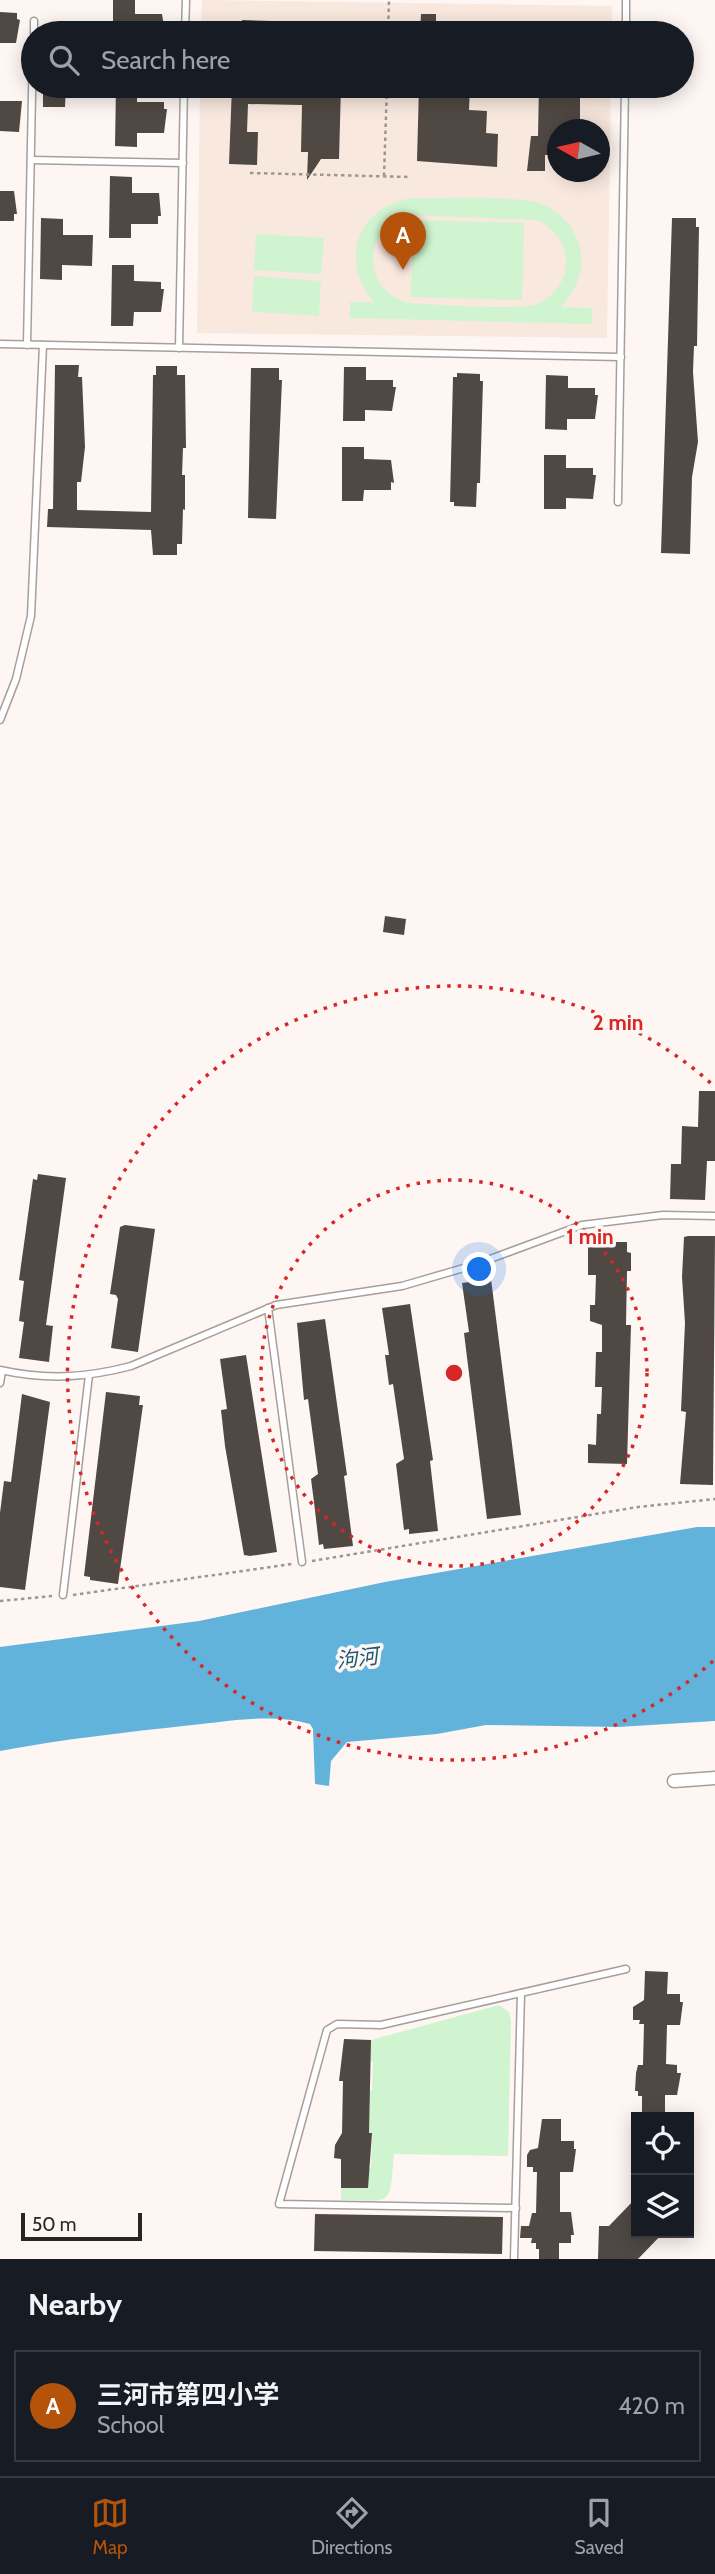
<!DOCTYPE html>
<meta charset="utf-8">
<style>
:root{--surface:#171b24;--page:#242831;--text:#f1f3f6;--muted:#9ea1a6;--line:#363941;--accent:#b45309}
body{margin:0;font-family:Cabin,"Noto Sans SC",sans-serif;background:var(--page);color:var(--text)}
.controls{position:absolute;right:21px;bottom:21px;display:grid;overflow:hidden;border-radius:0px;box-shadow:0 4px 18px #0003}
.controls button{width:63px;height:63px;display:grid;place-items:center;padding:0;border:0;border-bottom:2px solid var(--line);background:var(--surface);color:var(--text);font:35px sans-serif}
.compass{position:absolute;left:547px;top:119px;width:63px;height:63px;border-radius:50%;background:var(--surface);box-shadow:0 4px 18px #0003;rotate:278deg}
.scale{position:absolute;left:21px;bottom:18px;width:121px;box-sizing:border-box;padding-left:7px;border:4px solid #282523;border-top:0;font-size:19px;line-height:24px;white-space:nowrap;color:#282523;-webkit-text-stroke:5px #fef6f2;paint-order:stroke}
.you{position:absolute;left:480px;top:1270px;width:24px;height:24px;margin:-18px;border:5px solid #fff;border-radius:50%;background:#1a73e8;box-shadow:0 0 0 10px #1a73e833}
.badge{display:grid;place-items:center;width:46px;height:46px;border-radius:50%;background:var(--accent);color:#fff;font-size:23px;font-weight:700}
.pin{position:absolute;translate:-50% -58px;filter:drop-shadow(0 2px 4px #0008)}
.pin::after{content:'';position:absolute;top:37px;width:24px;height:21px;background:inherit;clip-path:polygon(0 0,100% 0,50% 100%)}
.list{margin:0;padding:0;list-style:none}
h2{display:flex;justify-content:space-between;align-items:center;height:91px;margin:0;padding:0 28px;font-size:30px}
h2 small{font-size:23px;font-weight:400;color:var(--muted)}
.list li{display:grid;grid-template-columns:46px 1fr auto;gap:21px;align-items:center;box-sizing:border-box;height:112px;margin:0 14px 14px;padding:0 14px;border:2px solid var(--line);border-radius:0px}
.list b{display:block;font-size:26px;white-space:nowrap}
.list p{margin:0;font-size:23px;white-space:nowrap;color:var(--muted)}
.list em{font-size:23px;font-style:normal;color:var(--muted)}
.icon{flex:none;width:38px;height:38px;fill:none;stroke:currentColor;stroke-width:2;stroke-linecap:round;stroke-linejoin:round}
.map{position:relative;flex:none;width:715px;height:2259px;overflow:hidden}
.search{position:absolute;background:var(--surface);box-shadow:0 4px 18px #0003;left:21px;right:21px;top:21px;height:77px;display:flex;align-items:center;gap:18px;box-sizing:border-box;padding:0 24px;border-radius:38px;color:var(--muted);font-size:26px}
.sheet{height:217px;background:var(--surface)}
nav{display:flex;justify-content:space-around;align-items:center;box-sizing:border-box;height:98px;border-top:2px solid var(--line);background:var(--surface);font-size:19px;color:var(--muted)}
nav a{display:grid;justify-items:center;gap:4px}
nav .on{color:var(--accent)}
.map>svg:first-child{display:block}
.built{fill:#f9e8de;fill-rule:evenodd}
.green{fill:#d0f4d0;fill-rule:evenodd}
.water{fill:#62b3dc}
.building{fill:#4f4843}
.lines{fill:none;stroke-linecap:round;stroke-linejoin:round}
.service-casing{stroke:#a89f9a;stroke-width:9}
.minor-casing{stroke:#a89f9a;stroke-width:15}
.path{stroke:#9c9793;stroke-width:2.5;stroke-dasharray:3.5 3.5;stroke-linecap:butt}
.service{stroke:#fff;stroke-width:6}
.minor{stroke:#fff;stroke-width:12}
.ring{fill:none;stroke:#d62828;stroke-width:3.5;stroke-dasharray:3.5 7}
.labels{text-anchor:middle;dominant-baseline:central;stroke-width:7;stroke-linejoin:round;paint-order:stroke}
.water-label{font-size:21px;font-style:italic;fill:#1a5975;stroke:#fef6f2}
.centre{fill:#d62828;stroke:#fef6f2;stroke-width:3.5}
.ring-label{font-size:21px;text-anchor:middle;font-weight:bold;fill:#d62828;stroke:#fef6f2;stroke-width:7;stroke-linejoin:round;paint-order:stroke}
</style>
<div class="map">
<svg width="715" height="2259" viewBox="0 0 715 2259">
<rect width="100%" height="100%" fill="#fef6f2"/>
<!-- built -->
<g class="built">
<path d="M202 0 612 6V33H201Z"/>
<path d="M200 86H611L607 338 197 333ZM558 130H600V172H558Z"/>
</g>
<!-- green -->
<g class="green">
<path d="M411 198C444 199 510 195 539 203 560 210 576 228 580 249 585 272 575 291 561 307L592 308V324L350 318V302H374C339 261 356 208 411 198ZM410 215 538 220C554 229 566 243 566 262 566 280 554 297 537 304 515 311 435 304 408 303 360 288 362 228 410 215Z"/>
<path d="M413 220 524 223 522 300 411 297Z"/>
<path d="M256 234 324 238 321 274 254 270Z"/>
<path d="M254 276 321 281 319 316 252 312Z"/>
<path d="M499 2005 509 2012 511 2021 508 2156 394 2154C389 2207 395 2201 341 2200V2188H368L365 2169 371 2168 372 2134 366 2133 370 2107 366 2091H372L373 2061 367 2060 371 2040Z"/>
</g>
<!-- water -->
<path class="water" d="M697 1527H715V1721L618 1727 486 1725 437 1734 347 1742 331 1761 329 1786 315 1784 313 1729 310 1724C274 1713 229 1721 192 1725 128 1732 64 1739 0 1751V1647L199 1621 385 1582Z"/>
<!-- building -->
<g class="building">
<path d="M113 0H135V14H162L165 33H113Z"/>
<path d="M0 12 17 13V19L20 20 16 43H0Z"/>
<path d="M421 14H436V33H420Z"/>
<path d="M242 20 271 21V33H242Z"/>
<path d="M43 86H66L65 107H43Z"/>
<path d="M116 86H137V102H164V109H167L164 133H137V147L115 146Z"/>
<path d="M232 86 318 88V86H341L339 159H321L307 180 308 152H301L302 105 248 104 247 132H258L257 165 229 164Z"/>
<path d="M419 86H470L469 110 487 111 486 133 498 134 497 167 417 161Z"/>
<path d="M539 86H580V126H562V130H557V155H545V171H527L531 136H538Z"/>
<path d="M0 101H22L19 132 0 131Z"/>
<path d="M110 176 132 177V193H159L161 216H158V224H131V238H109Z"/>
<path d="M0 191H14L17 214H14V221H0Z"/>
<path d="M41 218 63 219V235H93L92 266 62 265V280L40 279Z"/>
<path d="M672 218H696V227H699L697 346H694L693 372 698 442 692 477 690 554 661 553Z"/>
<path d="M112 265H134V281L161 282V289H164L161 312H134L133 326H111Z"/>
<path d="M55 365H79L78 377H82L85 447 81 482H77V510L151 512 153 375H156V366H177V375H185L186 448H183L182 475H185V510L183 509 182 544H177V555H153L151 530 47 527 48 509H53Z"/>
<path d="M344 367H366V380H393V387H396L392 411 365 410V421H343Z"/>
<path d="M251 368H279V380H282L276 519 248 518Z"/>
<path d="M457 373 480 374V381H483L480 483H477L476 507 454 506V502H450L453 377H457Z"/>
<path d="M546 375 568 376V388H595V395H598L595 419H567V430L545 429Z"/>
<path d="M342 447H364V459L391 460 394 483 391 482V490H364L363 501H342Z"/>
<path d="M544 455H566V468H593V475H596L593 499 566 498V509H544Z"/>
<path d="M385 916 406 919 404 935 383 932Z"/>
<path d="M699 1091H715V1161H707L705 1200 670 1199 671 1164H681L682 1126 698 1127Z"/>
<path d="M38 1174 66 1178 46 1325 53 1326 49 1362 19 1358 24 1322 19 1321 24 1281 19 1280 33 1179 37 1180Z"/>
<path d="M125 1225 155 1229 138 1352 111 1348 118 1299 116 1295 110 1294 120 1227Z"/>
<path d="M688 1236H715L713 1485 680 1484 686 1412 681 1411 685 1323 682 1277 684 1237Z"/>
<path d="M588 1242H627V1252L631 1253V1271H627L626 1325H631L627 1464 588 1463V1444L596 1445 597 1414H601L602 1387H595L596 1352H602V1325L590 1321V1305H595L596 1275H588Z"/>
<path d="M491 1279 521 1515 487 1519 464 1333 469 1332 462 1283Z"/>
<path d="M410 1304 433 1460 430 1461 438 1531 409 1534V1529L404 1530 401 1505 396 1464 404 1459 393 1384 389 1385 385 1355H389L382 1308Z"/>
<path d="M325 1319 347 1475 344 1476 353 1546 324 1549 323 1544 319 1545 314 1502 311 1479 318 1474 308 1399 304 1400 297 1323Z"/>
<path d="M246 1355 277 1552 250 1556 244 1555 225 1446 221 1410 227 1409 220 1359Z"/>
<path d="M106 1392 140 1396 139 1405H143L118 1584 90 1580V1577L84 1576Z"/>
<path d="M22 1394 50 1402 25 1590 0 1587V1513L4 1481 11 1482Z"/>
<path d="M645 1971 668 1972 667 1994H680V2002H683L680 2025H667L666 2064 677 2065V2073H681L677 2095H665V2114H642V2096H638V2091H635L636 2073 638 2065H643L644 2024H639L640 2020H633V2007L644 2000Z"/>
<path d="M344 2039 371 2040 369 2133H372L368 2188H341V2159L334 2158 335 2145 342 2133 343 2081H339Z"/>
<path d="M542 2119H561V2141H574V2149H576L573 2172H560V2212H571L574 2235H571V2243H559V2259H539V2249H536V2243H531L532 2238H520L521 2226H529L532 2213H536L537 2172H533V2167H527V2155L530 2150 538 2148Z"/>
<path d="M636 2198V2233H663L638 2259H598L599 2226H609Z"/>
<path d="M315 2214 503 2217 502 2254 314 2251Z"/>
</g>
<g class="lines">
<defs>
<g id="service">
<path d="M34 33V21"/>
<path d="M185 33 186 0"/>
<path d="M626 33V0"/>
<path d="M31 160 183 163"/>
<path d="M0 344 621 357"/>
<path d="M27 345 33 45"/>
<path d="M179 348 184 86"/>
<path d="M618 502 625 86"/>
<path d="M0 720 16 679 31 616 43 345"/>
<path d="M268 1308 302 1562"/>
<path d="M0 1370C45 1380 86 1378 131 1366L276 1305 402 1286 474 1265 582 1225 663 1215 715 1216"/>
<path d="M0 1383 2 1371"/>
<path d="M63 1595 89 1375"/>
<path d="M516 2208 279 2204 327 2030 337 2024 381 2025 626 1969"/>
<path d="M514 2259 521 1993"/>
</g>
<path id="minor" d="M674 1781 715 1778"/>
</defs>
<!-- service casing -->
<use href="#service" class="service-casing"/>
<!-- minor casing -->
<use href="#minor" class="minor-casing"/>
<!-- path -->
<g class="path">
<path d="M388 33 389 0"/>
<path d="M250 173 410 177"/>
<path d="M384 176 387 86"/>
<path d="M312 1561 638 1507 715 1499"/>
<path d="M73 1595 292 1564"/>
<path d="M0 1601 52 1596"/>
</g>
<!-- service -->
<use href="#service" class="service"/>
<!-- minor -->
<use href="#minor" class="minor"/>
</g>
<!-- distance rings -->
<g class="ring">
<circle cx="454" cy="1373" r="193"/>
<path d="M713 1661A387 387 0 1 1 713 1085"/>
</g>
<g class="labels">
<!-- water labels -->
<g class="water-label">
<text transform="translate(357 1658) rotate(-7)">泃河</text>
</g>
</g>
<circle cx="454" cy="1373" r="10" class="centre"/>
<g class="ring-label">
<text x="618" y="1030">2 min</text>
<text x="590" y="1244">1 min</text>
</g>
</svg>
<div class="controls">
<button><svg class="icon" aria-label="locate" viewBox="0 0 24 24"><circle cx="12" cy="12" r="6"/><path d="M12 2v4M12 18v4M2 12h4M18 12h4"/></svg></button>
<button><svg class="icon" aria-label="layers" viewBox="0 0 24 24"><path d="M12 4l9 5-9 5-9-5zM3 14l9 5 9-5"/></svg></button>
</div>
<svg class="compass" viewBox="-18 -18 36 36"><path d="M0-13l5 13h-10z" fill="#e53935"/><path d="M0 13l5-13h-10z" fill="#9ea1a6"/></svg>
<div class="scale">50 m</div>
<div class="you"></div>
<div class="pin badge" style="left:403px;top:270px">A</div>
<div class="search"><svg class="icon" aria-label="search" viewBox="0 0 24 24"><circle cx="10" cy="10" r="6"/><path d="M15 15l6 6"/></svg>Search here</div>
</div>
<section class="sheet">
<h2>Nearby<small></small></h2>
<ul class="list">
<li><span class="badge">A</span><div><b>三河市第四小学</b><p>School</p></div><em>420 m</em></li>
</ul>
</section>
<nav>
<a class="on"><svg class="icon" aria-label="map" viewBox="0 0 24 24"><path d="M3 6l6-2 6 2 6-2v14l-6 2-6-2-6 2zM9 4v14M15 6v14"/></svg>Map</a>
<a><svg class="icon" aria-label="directions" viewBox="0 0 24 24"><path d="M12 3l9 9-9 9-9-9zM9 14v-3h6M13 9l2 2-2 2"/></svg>Directions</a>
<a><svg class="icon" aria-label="saved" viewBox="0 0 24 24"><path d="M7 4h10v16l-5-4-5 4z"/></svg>Saved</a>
</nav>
